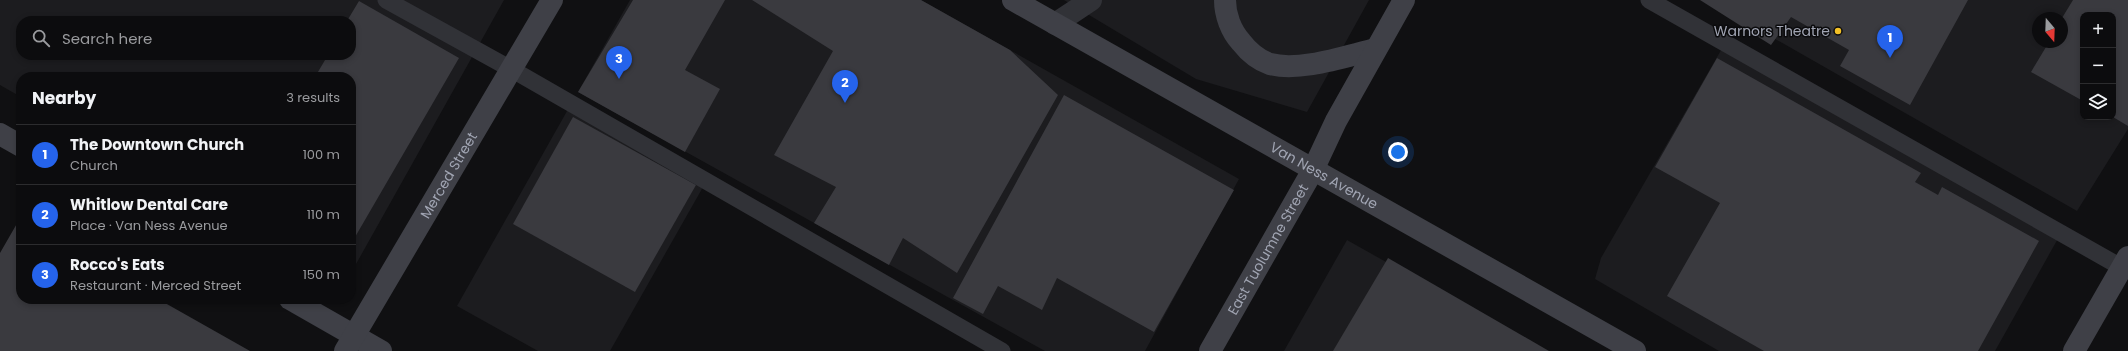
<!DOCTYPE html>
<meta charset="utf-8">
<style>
:root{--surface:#0c0c0e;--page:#1a1a1c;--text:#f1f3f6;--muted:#9a9b9e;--line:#2c2c2e;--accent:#2563eb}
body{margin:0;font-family:Poppins,sans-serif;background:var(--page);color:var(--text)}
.controls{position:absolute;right:12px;top:12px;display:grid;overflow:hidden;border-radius:8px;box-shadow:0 2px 6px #0003}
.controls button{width:36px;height:36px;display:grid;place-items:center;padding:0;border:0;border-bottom:1px solid var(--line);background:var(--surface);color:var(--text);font:20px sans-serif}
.compass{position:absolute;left:2032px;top:12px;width:36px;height:36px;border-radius:50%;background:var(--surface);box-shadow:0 2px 6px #0003;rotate:161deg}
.you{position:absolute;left:1398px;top:152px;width:14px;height:14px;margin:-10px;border:3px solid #fff;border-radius:50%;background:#1a73e8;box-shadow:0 0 0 6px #1a73e833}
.badge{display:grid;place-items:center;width:26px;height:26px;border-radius:50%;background:var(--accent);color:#fff;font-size:13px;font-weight:700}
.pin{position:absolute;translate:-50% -33px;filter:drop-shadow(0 1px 2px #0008)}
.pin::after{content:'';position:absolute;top:21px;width:14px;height:12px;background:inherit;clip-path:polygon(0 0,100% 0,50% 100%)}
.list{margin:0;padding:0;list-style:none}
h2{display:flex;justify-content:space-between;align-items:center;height:52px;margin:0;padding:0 16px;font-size:17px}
h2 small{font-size:13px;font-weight:400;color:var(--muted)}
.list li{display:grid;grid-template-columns:26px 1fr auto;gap:12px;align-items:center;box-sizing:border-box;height:60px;padding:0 16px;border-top:1px solid var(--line)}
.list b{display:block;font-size:15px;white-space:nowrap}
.list p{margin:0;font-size:13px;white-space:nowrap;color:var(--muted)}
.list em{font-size:13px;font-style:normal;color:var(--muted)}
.icon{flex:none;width:22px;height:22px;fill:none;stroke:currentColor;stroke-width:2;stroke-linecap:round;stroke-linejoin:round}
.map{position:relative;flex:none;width:2128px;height:351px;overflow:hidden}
.search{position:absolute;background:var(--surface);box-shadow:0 2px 6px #0003;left:16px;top:16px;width:340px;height:44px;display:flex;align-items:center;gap:10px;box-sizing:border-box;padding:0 14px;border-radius:16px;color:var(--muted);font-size:15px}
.panel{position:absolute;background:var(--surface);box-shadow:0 2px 6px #0003;left:16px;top:72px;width:340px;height:232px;border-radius:16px}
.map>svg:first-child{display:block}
.built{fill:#1c1c1f;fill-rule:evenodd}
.building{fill:#3a3a3f}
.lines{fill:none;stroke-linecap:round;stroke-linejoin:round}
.lane{stroke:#313237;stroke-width:17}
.street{stroke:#313237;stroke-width:22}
.secondary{stroke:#3f4047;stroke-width:22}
.poi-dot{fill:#f4c126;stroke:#0b0b0d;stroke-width:1.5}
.labels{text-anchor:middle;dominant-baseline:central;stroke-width:3;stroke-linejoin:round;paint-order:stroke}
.poi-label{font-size:14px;fill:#a1a5b3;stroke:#0b0b0d;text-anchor:end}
.street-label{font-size:14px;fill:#a1a5b3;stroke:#0b0b0d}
</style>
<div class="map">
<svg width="2128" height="351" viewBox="0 0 2128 351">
<rect width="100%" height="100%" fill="#101012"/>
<!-- built -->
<g class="built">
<path d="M0 0H504L351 273V77H21V97L0 85ZM21 21H351V55H21Z"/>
<path d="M630 0H921L1239 179 1145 351H1045L578 92Z"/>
<path d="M1064 0H1369L1307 112 1196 79Z"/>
<path d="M1707 0H2128V129L2077 211ZM2083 15H2113V117H2083ZM2038 18H2062V42H2038Z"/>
<path d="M1724 45 2060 235 1995 351H1719L1595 279 1601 258Z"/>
<path d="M571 104 707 180 610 351H538L457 306Z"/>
<path d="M1347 240 1544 351H1284Z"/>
</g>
<!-- building -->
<g class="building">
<path d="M633 0H725L685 70 720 89 685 152 578 92Z"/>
<path d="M752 0H921L1010 50 1058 95 957 273 903 238 889 265 814 223 836 187 774 155 833 51Z"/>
<path d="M1700 0H1968L1910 105 1840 66 1849 50 1791 17 1771 45Z"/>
<path d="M2073 0H2128V126L2113 117V15H2083V101L2031 72 2049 42H2062V18Z"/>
<path d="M359 1 459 58 351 244V77H315L328 55H351V21H347Z"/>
<path d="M1717 58 1921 173 1915 182 1938 195 1942 187 2039 241 1978 351H1764L1667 296 1720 203 1655 167Z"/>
<path d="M1064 95 1234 190 1154 332 1057 278 1042 310 998 286 983 314 953 298Z"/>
<path d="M573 117 696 185 635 292 513 224Z"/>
<path d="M19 220 21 221V299H158L250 351H0V253Z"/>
<path d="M1388 258 1549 351H1333Z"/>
</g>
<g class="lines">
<!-- lane -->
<g class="lane">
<path d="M386 0 511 69 1002 351"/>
<path d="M1649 0 2128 271"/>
</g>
<!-- street -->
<path class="street" d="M1055 24 1091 0"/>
<!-- secondary -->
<g class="secondary">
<path id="s1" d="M1013 0 1635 351"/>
<path d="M1225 0C1225 15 1231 31 1241 42 1248 51 1258 60 1270 64 1300 72 1346 56 1376 49"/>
<path d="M0 134 21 146"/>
<path d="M290 299 381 351"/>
<path id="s2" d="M345 351 552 0"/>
<path id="s3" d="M1210 351 1313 170 1336 121 1404 0"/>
<path d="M2074 351 2128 257"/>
</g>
</g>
<!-- markers -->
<circle class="poi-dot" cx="1838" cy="31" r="4"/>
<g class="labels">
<!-- poi labels -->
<g class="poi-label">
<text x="1830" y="31">Warnors Theatre</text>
</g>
<!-- street labels -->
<g class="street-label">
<text stroke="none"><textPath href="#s2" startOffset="204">Merced Street</textPath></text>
<text stroke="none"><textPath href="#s1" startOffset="357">Van Ness Avenue</textPath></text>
<text stroke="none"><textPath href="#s3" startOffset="117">East Tuolumne Street</textPath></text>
</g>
</g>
</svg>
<div class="controls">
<button>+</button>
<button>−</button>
<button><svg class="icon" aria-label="layers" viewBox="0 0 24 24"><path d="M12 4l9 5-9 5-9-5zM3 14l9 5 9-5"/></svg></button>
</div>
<svg class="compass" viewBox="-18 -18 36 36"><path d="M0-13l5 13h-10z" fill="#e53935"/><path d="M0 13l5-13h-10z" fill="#9a9b9e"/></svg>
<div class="you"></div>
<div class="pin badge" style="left:1890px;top:58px">1</div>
<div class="pin badge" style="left:845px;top:103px">2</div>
<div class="pin badge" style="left:619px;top:79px">3</div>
<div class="search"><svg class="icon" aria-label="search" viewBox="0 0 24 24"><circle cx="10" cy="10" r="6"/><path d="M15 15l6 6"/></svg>Search here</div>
<section class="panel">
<h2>Nearby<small>3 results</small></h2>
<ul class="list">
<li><span class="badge">1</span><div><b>The Downtown Church</b><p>Church</p></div><em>100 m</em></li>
<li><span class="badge">2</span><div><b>Whitlow Dental Care</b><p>Place · Van Ness Avenue</p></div><em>110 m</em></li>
<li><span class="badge">3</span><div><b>Rocco's Eats</b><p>Restaurant · Merced Street</p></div><em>150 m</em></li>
</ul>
</section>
</div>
